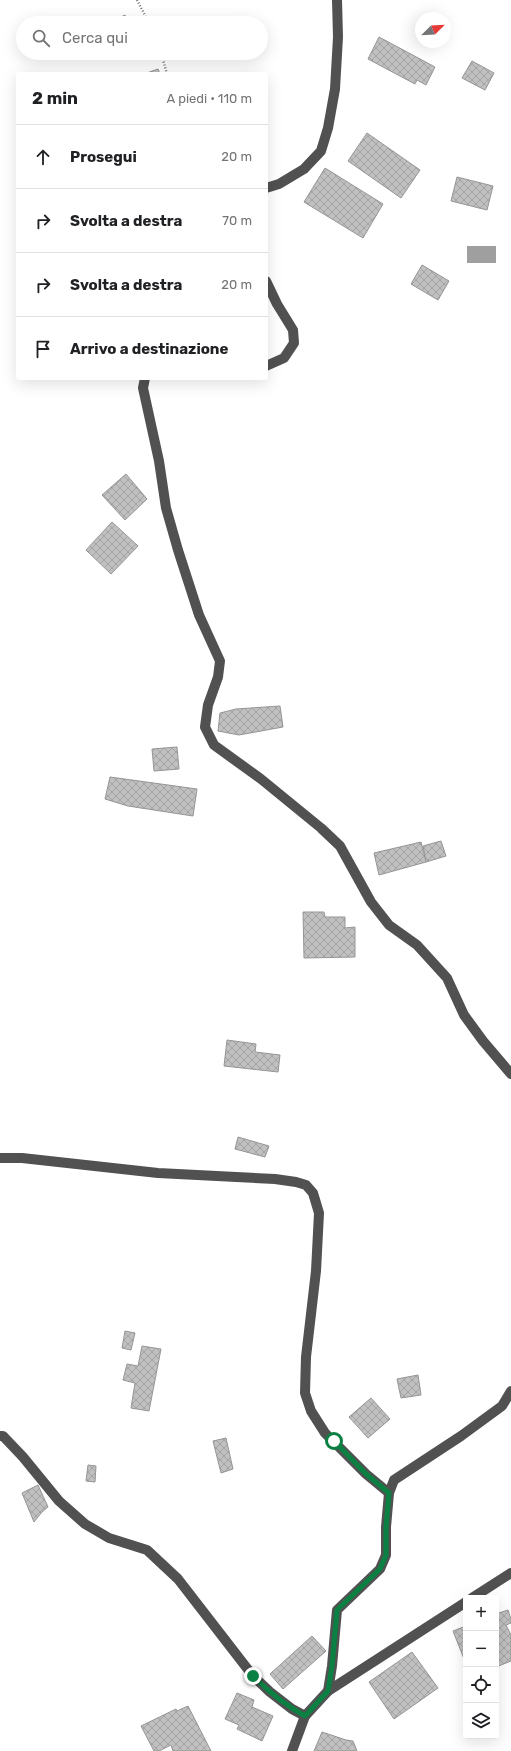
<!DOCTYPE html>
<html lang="it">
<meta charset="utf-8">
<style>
:root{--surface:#fff;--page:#f6f6f6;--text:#202124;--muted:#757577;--line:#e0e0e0}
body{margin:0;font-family:Rubik,sans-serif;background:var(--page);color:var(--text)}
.controls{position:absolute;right:12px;bottom:12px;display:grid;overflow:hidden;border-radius:4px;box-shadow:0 4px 16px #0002}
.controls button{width:36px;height:36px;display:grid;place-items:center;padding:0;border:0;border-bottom:1px solid var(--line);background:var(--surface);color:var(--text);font:20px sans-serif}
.compass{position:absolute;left:415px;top:12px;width:36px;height:36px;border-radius:50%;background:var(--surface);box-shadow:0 4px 16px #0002;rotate:66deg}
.stop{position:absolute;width:12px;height:12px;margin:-9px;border:3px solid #0b8043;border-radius:50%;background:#fff}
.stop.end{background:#0b8043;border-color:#fff;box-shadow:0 1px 4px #0008}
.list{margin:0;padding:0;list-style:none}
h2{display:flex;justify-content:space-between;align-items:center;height:52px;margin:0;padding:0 16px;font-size:17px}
h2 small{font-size:13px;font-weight:400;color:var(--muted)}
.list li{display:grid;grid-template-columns:26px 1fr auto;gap:12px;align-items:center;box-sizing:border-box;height:64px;padding:0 16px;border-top:1px solid var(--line)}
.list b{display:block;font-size:15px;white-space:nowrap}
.list em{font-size:13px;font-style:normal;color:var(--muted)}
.icon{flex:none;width:22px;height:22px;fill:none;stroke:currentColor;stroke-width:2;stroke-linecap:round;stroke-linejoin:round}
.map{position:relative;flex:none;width:511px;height:1751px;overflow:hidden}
.search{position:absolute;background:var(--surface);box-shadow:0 4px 16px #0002;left:16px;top:16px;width:252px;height:44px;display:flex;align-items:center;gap:10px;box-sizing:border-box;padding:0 14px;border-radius:22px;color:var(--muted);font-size:15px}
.panel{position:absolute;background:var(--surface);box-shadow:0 4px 16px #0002;left:16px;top:72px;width:252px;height:308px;border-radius:4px}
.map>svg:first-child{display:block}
.water{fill:#9f9f9f}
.building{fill:url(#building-cross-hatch);stroke:#959595}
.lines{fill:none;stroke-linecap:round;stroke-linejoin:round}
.path{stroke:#737373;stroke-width:2.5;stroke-dasharray:1 2;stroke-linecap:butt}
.minor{stroke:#515151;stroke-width:10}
.route{stroke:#0b8043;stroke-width:5}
</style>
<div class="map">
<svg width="511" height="1751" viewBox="0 0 511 1751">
<defs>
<pattern id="building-cross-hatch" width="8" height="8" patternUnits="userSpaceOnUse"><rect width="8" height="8" fill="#c0c0c0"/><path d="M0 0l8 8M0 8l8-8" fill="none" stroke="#a3a3a3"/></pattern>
</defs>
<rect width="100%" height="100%" fill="#fff"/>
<!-- water -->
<rect class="water" x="467" y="246" width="29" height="17"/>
<!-- building -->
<g class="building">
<path d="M125 15 129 23H115L114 20Z"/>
<path d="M379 37 435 67 426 85 417 80 415 84 368 59Z"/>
<path d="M472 61 494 73 485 90 462 78Z"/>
<path d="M158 69 160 74H144Z"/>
<path d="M367 133 420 170 401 198 348 161Z"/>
<path d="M325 168 383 204 363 238 304 202Z"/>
<path d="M457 177 493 186 487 210 451 201Z"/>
<path d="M422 265 449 281 438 300 411 284Z"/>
<path d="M126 474 147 499 125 520 102 495Z"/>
<path d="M112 522 138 546 111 574 86 550Z"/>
<path d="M280 706 283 727 239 735 218 731 220 713 236 709Z"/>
<path d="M177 747 179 769 154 771 152 749Z"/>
<path d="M110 777 197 789 193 816 128 806 105 799Z"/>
<path d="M441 841 446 856 426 862 423 846Z"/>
<path d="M421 842 426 862 379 875 374 853Z"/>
<path d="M303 912H324L325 917H345V928L355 927V957L304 958Z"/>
<path d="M227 1040 256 1044 255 1052 280 1055 278 1072 224 1066Z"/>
<path d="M238 1137 269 1146 265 1157 235 1149Z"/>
<path d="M125 1331 135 1333 131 1350 122 1348Z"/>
<path d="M142 1346 161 1349 149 1411 131 1408 135 1383 123 1380 127 1364 138 1366Z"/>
<path d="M418 1375 421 1395 401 1398 397 1379Z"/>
<path d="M371 1398 390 1419 368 1438 349 1417Z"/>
<path d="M226 1438 233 1469 221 1473 213 1441Z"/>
<path d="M88 1465 96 1466 95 1482 86 1481Z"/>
<path d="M38 1485 48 1507 42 1512 34 1522 22 1493Z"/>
<path d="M508 1610 511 1619V1623L506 1625 511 1635V1661L496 1667V1614Z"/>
<path d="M466 1626V1664L453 1631Z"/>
<path d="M312 1636 326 1651 283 1689 270 1674Z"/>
<path d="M412 1652 438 1688 394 1719 369 1682Z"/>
<path d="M237 1693 254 1700 252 1707 273 1716 262 1741 237 1729 239 1725 225 1719Z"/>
<path d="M188 1706 211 1751H173L171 1745 159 1751H154L141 1726 176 1709 177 1711Z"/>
<path d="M322 1732 346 1740 353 1741 357 1751H314Z"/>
</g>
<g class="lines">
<!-- path -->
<g class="path">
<path d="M137 0 149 23"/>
<path d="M161 53 167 74"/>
</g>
<!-- minor -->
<g class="minor">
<path d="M266 188 279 184 304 169 321 151 328 128 335 89 338 37 337 0"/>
<path d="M266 281 277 304 293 330 294 343 284 358 266 366"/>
<path d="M145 378 143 388 159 461 166 508 178 550 199 615 220 661 218 677 208 705 205 727 214 745 261 779 321 828 340 846 371 902 389 925 417 945 447 978 464 1015 483 1041 511 1074"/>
<path d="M0 1158H22L158 1173 275 1179 296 1182 306 1185 313 1193 319 1213 316 1271 306 1357 305 1393 311 1411 325 1433 366 1474 389 1493"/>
<path d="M0 1436H3L23 1457 59 1501 85 1524 109 1538 147 1550 178 1579 253 1676 270 1692 292 1709 305 1716"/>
<path d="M472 1598 511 1573"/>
<path d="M328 1691 466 1602"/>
<path d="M292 1751 305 1716 328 1691 332 1666 337 1610 380 1569 386 1555V1527L389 1493 394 1480 461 1436 502 1406 511 1391"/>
</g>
</g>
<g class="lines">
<!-- route -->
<path class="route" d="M253 1676C269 1692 285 1705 305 1716L328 1691 332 1666 337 1610 380 1569 386 1555V1528L389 1493 366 1474 334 1441"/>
</g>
</svg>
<div class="controls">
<button>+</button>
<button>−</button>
<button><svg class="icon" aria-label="locate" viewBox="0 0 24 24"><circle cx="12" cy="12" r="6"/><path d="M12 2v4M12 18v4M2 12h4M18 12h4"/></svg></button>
<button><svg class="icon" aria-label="layers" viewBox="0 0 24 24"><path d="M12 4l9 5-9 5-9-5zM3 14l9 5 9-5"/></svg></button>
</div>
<svg class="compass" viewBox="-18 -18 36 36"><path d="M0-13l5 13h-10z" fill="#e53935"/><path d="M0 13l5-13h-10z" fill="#757577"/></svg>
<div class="stop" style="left:334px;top:1441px"></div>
<div class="stop end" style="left:253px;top:1676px"></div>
<div class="search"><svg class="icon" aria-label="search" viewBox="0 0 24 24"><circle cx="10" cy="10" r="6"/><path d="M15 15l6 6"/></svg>Cerca qui</div>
<section class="panel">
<h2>2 min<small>A piedi · 110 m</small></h2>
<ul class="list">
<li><svg class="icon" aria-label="ahead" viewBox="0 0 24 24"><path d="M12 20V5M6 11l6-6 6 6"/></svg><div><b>Prosegui</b></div><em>20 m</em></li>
<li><svg class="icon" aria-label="right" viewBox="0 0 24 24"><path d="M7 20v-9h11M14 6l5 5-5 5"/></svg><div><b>Svolta a destra</b></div><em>70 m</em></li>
<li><svg class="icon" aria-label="right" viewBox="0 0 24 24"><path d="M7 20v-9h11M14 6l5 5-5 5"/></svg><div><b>Svolta a destra</b></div><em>20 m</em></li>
<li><svg class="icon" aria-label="arrive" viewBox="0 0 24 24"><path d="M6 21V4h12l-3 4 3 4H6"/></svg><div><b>Arrivo a destinazione</b></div></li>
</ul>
</section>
</div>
